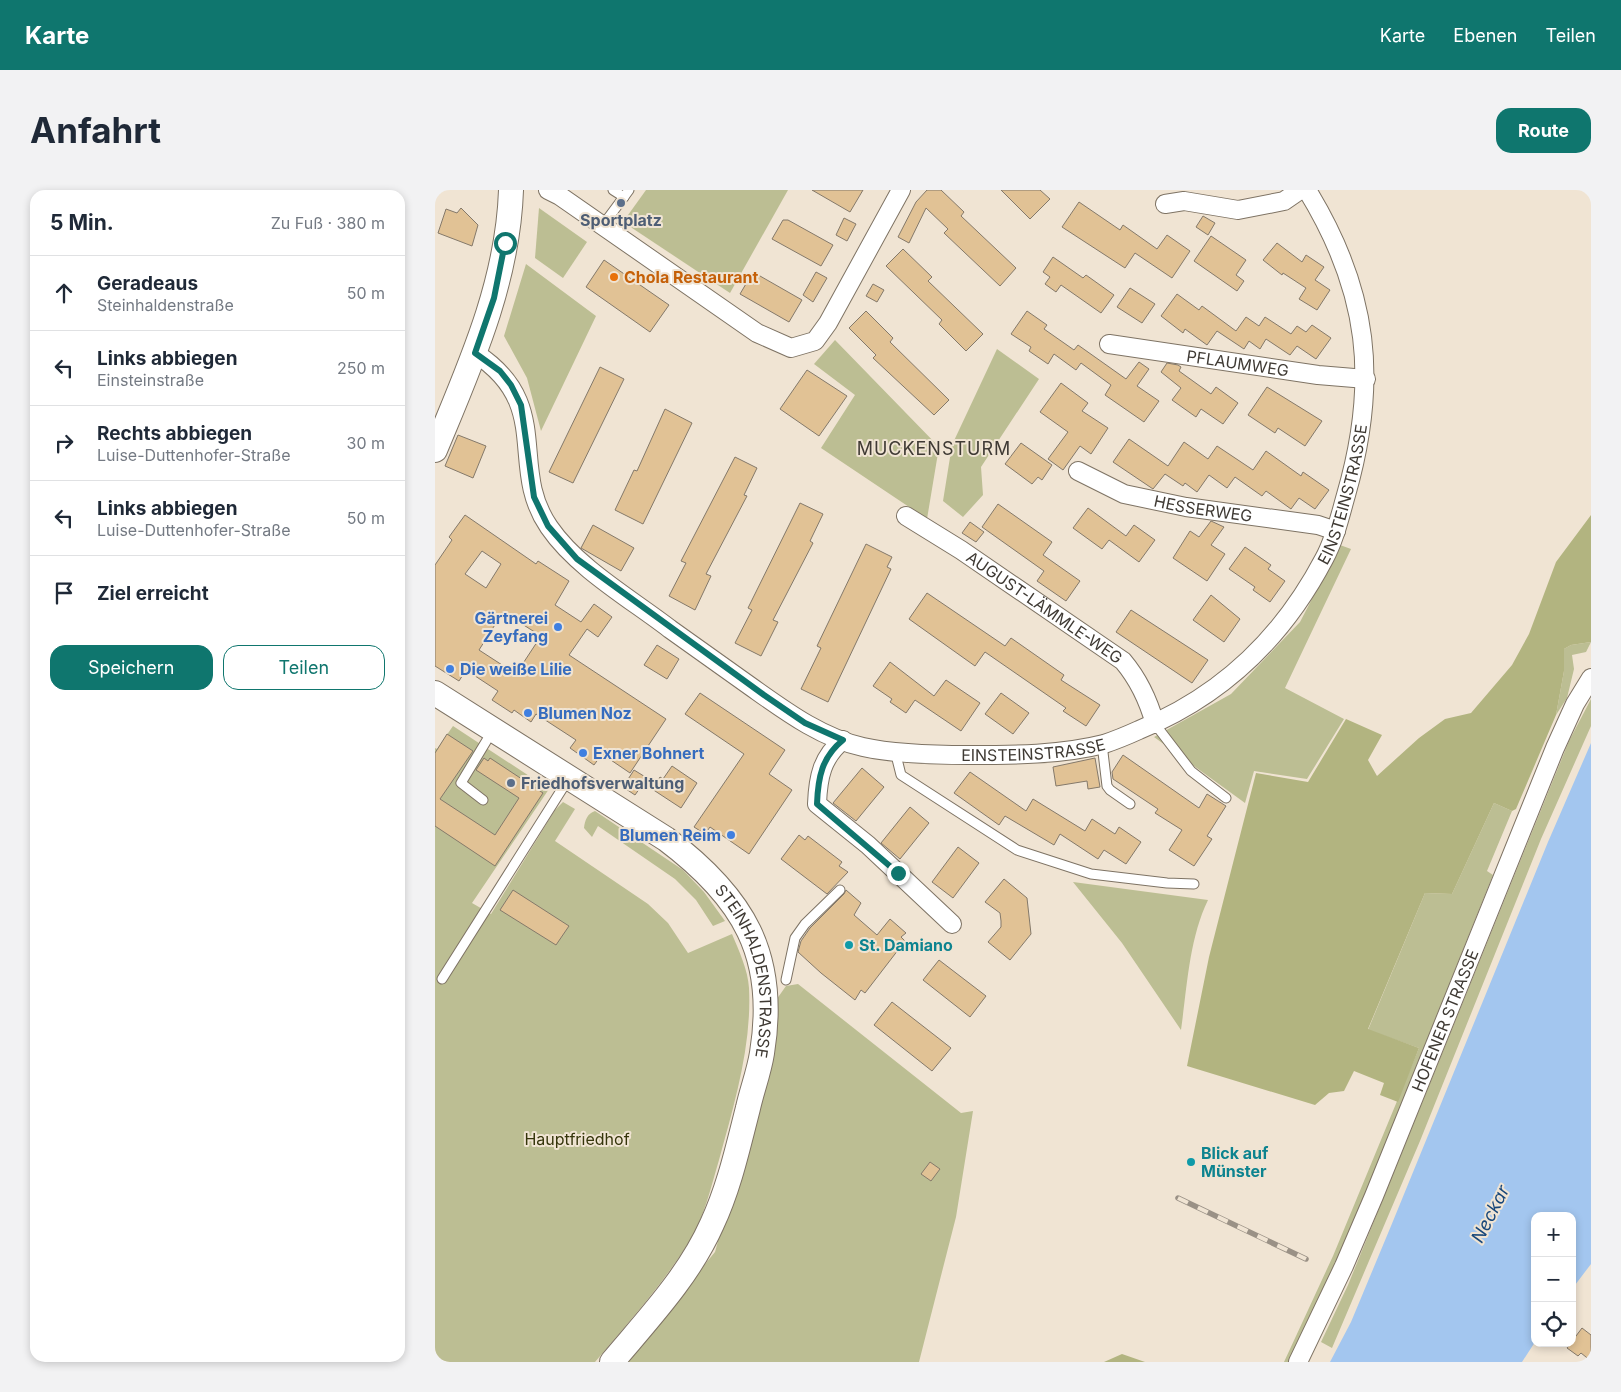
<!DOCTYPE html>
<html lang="de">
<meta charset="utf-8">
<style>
:root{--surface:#fff;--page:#f2f2f3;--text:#1f2937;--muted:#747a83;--line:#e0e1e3;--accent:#0f766e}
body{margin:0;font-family:Inter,sans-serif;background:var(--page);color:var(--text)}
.controls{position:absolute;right:15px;bottom:15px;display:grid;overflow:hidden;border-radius:10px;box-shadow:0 2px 8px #0003}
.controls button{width:45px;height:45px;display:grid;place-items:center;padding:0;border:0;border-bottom:1px solid var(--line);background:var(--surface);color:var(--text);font:25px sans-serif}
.stop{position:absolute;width:15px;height:15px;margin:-11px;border:4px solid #0f766e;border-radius:50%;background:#fff}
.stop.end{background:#0f766e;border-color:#fff;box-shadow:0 1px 5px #0008}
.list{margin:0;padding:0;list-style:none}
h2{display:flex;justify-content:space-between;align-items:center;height:65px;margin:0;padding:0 20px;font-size:21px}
h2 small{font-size:16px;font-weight:400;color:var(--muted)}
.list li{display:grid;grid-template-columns:32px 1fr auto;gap:15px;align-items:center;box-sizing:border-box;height:75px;padding:0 20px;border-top:1px solid var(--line)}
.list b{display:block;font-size:19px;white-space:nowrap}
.list p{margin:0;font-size:16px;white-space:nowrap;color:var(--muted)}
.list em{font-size:16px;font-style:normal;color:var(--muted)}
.actions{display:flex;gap:10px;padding:15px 20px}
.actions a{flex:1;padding:11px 0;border:1px solid var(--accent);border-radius:15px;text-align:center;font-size:18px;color:var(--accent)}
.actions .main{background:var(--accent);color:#fff}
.icon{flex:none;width:28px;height:28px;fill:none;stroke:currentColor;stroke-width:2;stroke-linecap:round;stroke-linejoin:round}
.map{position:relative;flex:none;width:1156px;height:1172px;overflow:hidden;border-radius:15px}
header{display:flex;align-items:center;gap:30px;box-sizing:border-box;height:70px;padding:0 25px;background:var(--accent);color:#fff}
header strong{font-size:24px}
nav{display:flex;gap:28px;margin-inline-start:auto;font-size:18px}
.intro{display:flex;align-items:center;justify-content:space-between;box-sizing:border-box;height:120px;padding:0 30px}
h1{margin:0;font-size:35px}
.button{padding:12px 22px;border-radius:15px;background:var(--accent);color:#fff;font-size:18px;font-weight:700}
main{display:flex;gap:30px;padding:0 30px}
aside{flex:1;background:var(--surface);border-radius:15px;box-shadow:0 2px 8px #0003}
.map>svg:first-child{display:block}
.green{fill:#bcbe93}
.forest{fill:#b2b480}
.water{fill:#a3c6ef}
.building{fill:#e1c295;stroke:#84796a;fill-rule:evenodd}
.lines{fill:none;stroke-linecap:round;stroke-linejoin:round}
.lane-casing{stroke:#7e7364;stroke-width:11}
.street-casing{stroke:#7e7364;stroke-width:20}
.secondary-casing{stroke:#7e7364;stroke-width:26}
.lane{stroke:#fff;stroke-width:9}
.street{stroke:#fff;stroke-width:18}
.secondary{stroke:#fff;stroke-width:24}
.rail-casing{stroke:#9a9186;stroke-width:5.5}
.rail{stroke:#f0e4d3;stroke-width:4;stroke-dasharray:11;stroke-linecap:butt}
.route{stroke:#0f766e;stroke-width:6}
.service-dot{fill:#5c6f8a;stroke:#f0e4d3;stroke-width:2}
.food-dot{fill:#e8710a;stroke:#f0e4d3;stroke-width:2}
.shop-dot{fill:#3f7fe0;stroke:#f0e4d3;stroke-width:2}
.culture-dot{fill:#0f9aa8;stroke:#f0e4d3;stroke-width:2}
.labels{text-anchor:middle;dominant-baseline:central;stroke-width:4;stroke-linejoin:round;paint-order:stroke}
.service-label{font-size:16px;font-weight:bold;fill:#4e5e75;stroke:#f0e4d3}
.food-label{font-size:16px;font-weight:bold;fill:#c56008;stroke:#f0e4d3;text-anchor:start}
.street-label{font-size:16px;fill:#3f3a34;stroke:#f0e4d3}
.shop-label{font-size:16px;font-weight:bold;fill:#366cbe;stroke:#f0e4d3;text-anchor:start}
.culture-label{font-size:16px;font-weight:bold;fill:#0d838f;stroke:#f0e4d3;text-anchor:start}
.park-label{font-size:16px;fill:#35350b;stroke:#f0e4d3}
.neighbourhood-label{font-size:18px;letter-spacing:1px;fill:#3f3a34;stroke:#f0e4d3}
.water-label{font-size:18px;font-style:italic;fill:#18477a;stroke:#f0e4d3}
</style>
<header>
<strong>Karte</strong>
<nav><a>Karte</a><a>Ebenen</a><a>Teilen</a></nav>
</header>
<div class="intro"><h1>Anfahrt</h1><a class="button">Route</a></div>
<main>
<aside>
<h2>5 Min.<small>Zu Fuß · 380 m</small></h2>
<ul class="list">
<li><svg class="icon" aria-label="ahead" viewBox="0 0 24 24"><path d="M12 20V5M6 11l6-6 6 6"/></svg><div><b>Geradeaus</b><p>Steinhaldenstraße</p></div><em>50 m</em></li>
<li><svg class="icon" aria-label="left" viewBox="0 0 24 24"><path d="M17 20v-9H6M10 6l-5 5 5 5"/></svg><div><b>Links abbiegen</b><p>Einsteinstraße</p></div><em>250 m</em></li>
<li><svg class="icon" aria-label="right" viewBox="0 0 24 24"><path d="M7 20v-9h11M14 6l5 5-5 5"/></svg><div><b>Rechts abbiegen</b><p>Luise-Duttenhofer-Straße</p></div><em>30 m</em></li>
<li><svg class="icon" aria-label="left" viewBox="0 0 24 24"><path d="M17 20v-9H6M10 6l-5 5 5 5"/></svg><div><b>Links abbiegen</b><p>Luise-Duttenhofer-Straße</p></div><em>50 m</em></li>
<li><svg class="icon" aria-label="arrive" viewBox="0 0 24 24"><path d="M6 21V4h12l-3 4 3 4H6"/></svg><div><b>Ziel erreicht</b></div></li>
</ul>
<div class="actions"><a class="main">Speichern</a><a>Teilen</a></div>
</aside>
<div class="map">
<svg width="1156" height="1172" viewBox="0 0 1156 1172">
<rect width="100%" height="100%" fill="#f0e4d3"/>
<!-- green -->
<g class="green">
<path d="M211 0H353L295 103 188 32Z"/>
<path d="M104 18 152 52 128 88 100 68Z"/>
<path d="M91 74 161 126 106 241 92 188 69 146Z"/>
<path d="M400 150 504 257 492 329 386 258 420 205 379 174Z"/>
<path d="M562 159 604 189 546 277 548 305 528 327 508 311 517 255Z"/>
<path d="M905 355 916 359 850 498 909 529 872 589 819 581 810 613 719 547 796 504 865 432Z"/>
<path d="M1156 452 1151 462 1137 465 1139 479 1132 508 1121 525 1129 481V459L1136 455Z"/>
<path d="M1156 509V536L1106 649 985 951 897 1158 886 1152 913 1095 1134 551Z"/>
<path d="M18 536 114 599 37 713 56 724 120 620 128 612 140 619 120 651 213 714 233 733 253 763 297 744C304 761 313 780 314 798 317 856 299 915 284 970 276 997 269 1028 254 1052 227 1095 193 1133 160 1172H0V558L2 559Z"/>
<path d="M1059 613 1077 621 1052 681 1058 685 899 1082 853 1172H849L898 1066 984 858 933 840 990 703 1017 704Z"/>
<path d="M160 621 248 680 269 702 290 731 278 736 261 710 240 689 163 636 157 647 149 638C150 630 152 624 160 621Z"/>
<path d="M638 692 773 710C754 749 752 798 746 840L687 753Z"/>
<path d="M363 794 526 923 538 921 521 1027 484 1172H189L280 1062 329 884 339 813 351 796Z"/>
</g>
<!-- forest -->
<g class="forest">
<path d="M1156 325V452L1136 455 1129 459V481L1121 525 1081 619 1077 621 1059 613 1017 704 990 703 933 839 984 858 963 912 945 905 949 893 919 881 909 901 894 903 880 915 752 876 774 767 821 583 873 592 911 529 947 545 933 570 942 586 984 548 1010 529 1036 523 1077 475 1094 444 1121 372Z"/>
<path d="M687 1164 710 1172H669Z"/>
</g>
<!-- water -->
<path class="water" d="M1156 553V1074L1137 1099V1026H1100V1152L1087 1172H895L916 1132 956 1036 1113 652Z"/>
<!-- building -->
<g class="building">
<path d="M377 0H428L415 22Z"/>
<path d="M492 0H506L529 22 526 26 581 78 565 96 509 43 513 39 491 18 474 53 463 47 481 12Z"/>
<path d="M566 0H605L615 9 595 29Z"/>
<path d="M644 12 685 40 688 35 722 59 732 45 755 61 737 88 700 63 690 78 627 37Z"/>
<path d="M26 18 43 35 37 56 3 43 11 19 22 23Z"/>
<path d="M768 26 780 33 773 45 761 37Z"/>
<path d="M409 28 421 34 412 51 401 45Z"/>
<path d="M348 30H353L398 55 386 76 337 49Z"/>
<path d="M776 46 811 70 801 85 809 91 802 101 759 71Z"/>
<path d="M842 53 867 72 871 65 889 77 880 90 895 100 882 120 864 109 871 98 848 83 847 85 828 70Z"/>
<path d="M468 59 497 87 493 91 548 144 531 161 504 134 507 130 451 76Z"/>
<path d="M618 67 648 88 651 85 679 105 666 123 626 95 621 102 610 94 615 87 608 82Z"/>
<path d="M169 70 234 115 215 142 151 97Z"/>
<path d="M318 82 367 110 354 132 305 104Z"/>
<path d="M381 82 392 88 378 112 368 105Z"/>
<path d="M438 94 449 100 442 112 431 106Z"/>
<path d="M695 98 720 114 707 133 682 117Z"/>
<path d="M742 104 764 120 767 116 801 141 811 127 824 136 830 127 856 144 862 136 871 142 877 135 896 148 881 169 862 156 855 165 831 149 825 159 814 151 809 159 782 141 772 155 750 139 748 143 726 126Z"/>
<path d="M431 121 458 148 455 152 514 210 499 225 438 168 441 165 414 138Z"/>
<path d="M592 121 612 135 609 139 639 160 643 155 691 189 704 172 714 179 702 196 724 211 709 232 670 205 676 195 646 173 641 180 619 164 613 174 594 161 596 157 576 144Z"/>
<path d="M732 173 743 175 746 177 744 181 776 204 781 197 803 213 788 234 766 219 761 227 737 210 746 198 726 182Z"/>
<path d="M165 177 189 189 138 293 114 282Z"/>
<path d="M372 180 412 206 384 246 345 219Z"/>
<path d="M626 193 653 213 647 221 673 238 656 264 645 256 628 280 613 269 633 242 605 222Z"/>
<path d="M832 197 887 231 870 256 843 238 840 243 813 225Z"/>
<path d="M230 219 257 233 208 334 180 320 199 280 202 281Z"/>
<path d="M23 245 51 256 38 288 10 276Z"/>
<path d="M694 249 733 276 749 252 773 269 782 256 818 280 831 261 866 286 868 282 894 300 880 319 864 308 856 319 831 301 827 306 800 287 792 298 774 285 762 302 750 293 748 296 730 284 718 299 678 272Z"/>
<path d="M586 253 617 275 607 290 603 287 597 294 570 274Z"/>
<path d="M300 267 322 278 309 305 312 306 271 384 276 386 260 420 234 406 251 373 246 371Z"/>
<path d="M365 313 388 324 375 351 378 353 338 430 343 432 326 466 300 453 317 420 313 418Z"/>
<path d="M563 314 617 352 608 365 645 391 631 411 602 391 609 381 547 337Z"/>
<path d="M653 318 691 346 699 335 720 350 704 372 674 350 667 359 638 338Z"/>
<path d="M30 325 101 374 103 371 134 391 120 415 146 432 159 414 177 427 163 447 152 439 134 465 231 529 195 583 167 564 159 575 135 558 141 550 101 524 96 532 79 520 77 523 57 510 63 501 31 480 24 491 0 476V375L17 350 14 347ZM47 361 66 374 51 398 30 384ZM68 422 106 446 81 484 44 460Z"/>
<path d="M776 331 789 337 776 355 790 364 772 391 738 368 755 341 764 347Z"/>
<path d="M535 332 549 342 541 352 527 343Z"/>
<path d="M158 335 199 358 186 381 146 358Z"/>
<path d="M431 354 457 367 452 377 456 379 393 512 366 499 386 458 382 456Z"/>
<path d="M810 357 836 375 833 379 850 391 835 412 818 400 820 397 794 379Z"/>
<path d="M492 403 570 456 576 448 629 485 626 490 665 515 651 536 628 521 631 518 550 462 540 476 474 429Z"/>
<path d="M776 405 805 429 789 452 758 430Z"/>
<path d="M696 420 773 470 757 493 681 442Z"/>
<path d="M222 455 244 469 232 489 209 475Z"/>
<path d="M455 472 499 506 511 490 545 513 526 541 480 510 471 523 455 512 457 509 438 496Z"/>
<path d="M265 503 350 560 334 584 357 600 314 664 275 637 270 644 259 637 309 564 250 524Z"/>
<path d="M566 503 594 523 578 544 550 524Z"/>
<path d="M12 544 38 561 5 609 60 645 84 608 41 580 49 568 53 571 55 568 108 603 60 676 0 636V563Z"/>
<path d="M688 565 764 618 772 604 791 616 772 646 777 649 759 676 734 660 747 640 720 623 723 619 678 589 677 582Z"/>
<path d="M660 568 665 597 653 599 652 591 621 596 618 577Z"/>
<path d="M237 576 262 593 246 618 217 599 225 587 228 589Z"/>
<path d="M427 578 449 597 421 631 398 613Z"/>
<path d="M199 580 212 588 200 605 188 597Z"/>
<path d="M535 582 591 621 598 609 650 641 657 629 680 644 684 637 706 652 691 674 669 660 663 669 625 644 619 655 570 626 564 635 519 603Z"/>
<path d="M475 617 494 633 465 669 446 653Z"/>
<path d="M364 645 370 650 373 646 407 672 404 676 413 682 392 704 346 669Z"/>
<path d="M523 657 544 673 518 708 497 692Z"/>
<path d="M569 689 592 708 596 744 575 770 553 752 566 737V731L565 723 550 712Z"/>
<path d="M78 700 134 736 121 755 65 720Z"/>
<path d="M411 700 426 713 419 725 442 745 455 729 471 743 466 747 470 751 430 803 426 800 420 810 386 783 363 762 366 751 375 738 409 704Z"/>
<path d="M504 770 551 806 535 827 488 790Z"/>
<path d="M457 812 516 858 497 881 439 835Z"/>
<path d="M495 972 505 979 496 991 486 984Z"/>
<path d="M1147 1138 1156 1145V1171L1146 1163 1143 1166 1132 1158Z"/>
</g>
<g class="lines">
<defs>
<g id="lane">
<path d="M178 0 189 7"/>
<path d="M168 35 194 0"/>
<path d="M720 534 756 581 791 608"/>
<path d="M667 554 672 596 675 600 695 614"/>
<path d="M460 561 466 585 582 660 656 684 732 693 759 694"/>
<path d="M48 610 26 593 58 540"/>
<path d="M7 789 134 588"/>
<path d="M351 790 360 748 370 734 405 700"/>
</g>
<g id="street">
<path d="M113 0 125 6 322 143 356 158 380 151 393 133 466 0"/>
<path d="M730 14 749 11 803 20 849 11 865 0"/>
<path id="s1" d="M674 154 883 185 931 189"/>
<path id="s2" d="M40 163C120 215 72 276 114 337 142 378 196 409 235 439 262 458 288 477 315 496 349 520 386 548 428 557 459 564 501 565 534 565 578 565 626 565 669 554 681 550 693 545 704 540 787 506 848 447 889 369 900 349 905 326 911 305 944 191 934 101 872 0"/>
<path id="s3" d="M643 281 689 304 751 317 883 335 901 341"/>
<path id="s4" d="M471 326 526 360 688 471C704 490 713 509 720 534"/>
<path d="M408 550C387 567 383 587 382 614L433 655 517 734"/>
<path id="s5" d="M863 1172 909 1076 939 1006 1120 558 1140 514 1156 488"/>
</g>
<g id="secondary">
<path d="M0 260C35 176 73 92 76 0"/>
<path id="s6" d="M0 503 231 649C308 707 343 765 327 863 324 882 317 900 313 918 303 957 294 998 277 1034 254 1086 213 1129 177 1172"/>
</g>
</defs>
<!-- lane casing -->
<use href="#lane" class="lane-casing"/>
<!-- street casing -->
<use href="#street" class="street-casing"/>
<!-- secondary casing -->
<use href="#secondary" class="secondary-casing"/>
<!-- lane -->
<use href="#lane" class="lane"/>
<!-- street -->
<use href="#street" class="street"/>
<!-- secondary -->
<use href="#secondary" class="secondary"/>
<defs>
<path id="rail" d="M743 1008 871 1069"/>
</defs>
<!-- rail casing -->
<use href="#rail" class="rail-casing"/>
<!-- rail -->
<use href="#rail" class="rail"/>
</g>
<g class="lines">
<!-- route -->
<path class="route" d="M70 53 59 108 40 163 65 181 76 195 86 215 99 307 113 336 142 369 329 505 370 533 408 550C387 567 383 587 382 614L463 683"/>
</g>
<!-- markers -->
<g class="service-dot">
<circle cx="186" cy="13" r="5"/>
<circle cx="76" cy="593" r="5"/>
</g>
<circle class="food-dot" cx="179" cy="87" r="5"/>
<g class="shop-dot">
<circle cx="123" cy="437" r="5"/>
<circle cx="15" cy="479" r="5"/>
<circle cx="93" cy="523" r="5"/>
<circle cx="148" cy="563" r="5"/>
<circle cx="296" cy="645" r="5"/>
</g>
<g class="culture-dot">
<circle cx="414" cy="755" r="5"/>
<circle cx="756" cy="972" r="5"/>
</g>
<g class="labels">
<!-- service labels -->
<g class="service-label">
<text x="186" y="30">Sportplatz</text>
<text x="86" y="593" text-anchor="start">Friedhofsverwaltung</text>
</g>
<!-- food labels -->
<g class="food-label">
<text x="189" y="87">Chola Restaurant</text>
</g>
<!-- street labels -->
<g class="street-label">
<text stroke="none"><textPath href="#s1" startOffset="130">PFLAUMWEG</textPath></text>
<text stroke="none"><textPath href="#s2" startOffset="1188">EINSTEINSTRASSE</textPath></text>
<text stroke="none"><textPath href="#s3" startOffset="132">HESSERWEG</textPath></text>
<text stroke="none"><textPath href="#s4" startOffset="166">AUGUST-LÄMMLE-WEG</textPath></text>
<text stroke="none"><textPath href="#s2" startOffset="754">EINSTEINSTRASSE</textPath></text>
<text stroke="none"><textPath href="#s6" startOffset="436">STEINHALDENSTRASSE</textPath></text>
<text stroke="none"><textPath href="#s5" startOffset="372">HOFENER STRASSE</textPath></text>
</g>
<!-- shop labels -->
<g class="shop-label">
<text x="113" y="428" text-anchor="end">Gärtnerei<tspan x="113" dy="18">Zeyfang</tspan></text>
<text x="25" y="479">Die weiße Lilie</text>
<text x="103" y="523">Blumen Noz</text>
<text x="158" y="563">Exner Bohnert</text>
<text x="286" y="645" text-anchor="end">Blumen Reim</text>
</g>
<!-- culture labels -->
<g class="culture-label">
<text x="424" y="755">St. Damiano</text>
<text x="766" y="963">Blick auf<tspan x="766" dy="18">Münster</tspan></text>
</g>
<!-- park labels -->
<g class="park-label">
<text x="142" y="949">Hauptfriedhof</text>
</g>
<!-- neighbourhood labels -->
<g class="neighbourhood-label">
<text x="499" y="258">MUCKENSTURM</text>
</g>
<!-- water labels -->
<g class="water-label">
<text transform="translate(1055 1024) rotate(-63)">Neckar</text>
</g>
</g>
</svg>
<div class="controls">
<button>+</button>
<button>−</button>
<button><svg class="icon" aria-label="locate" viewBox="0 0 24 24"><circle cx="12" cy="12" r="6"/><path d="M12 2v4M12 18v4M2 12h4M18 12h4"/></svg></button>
</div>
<div class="stop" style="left:70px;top:53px"></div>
<div class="stop end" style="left:463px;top:683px"></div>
</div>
</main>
